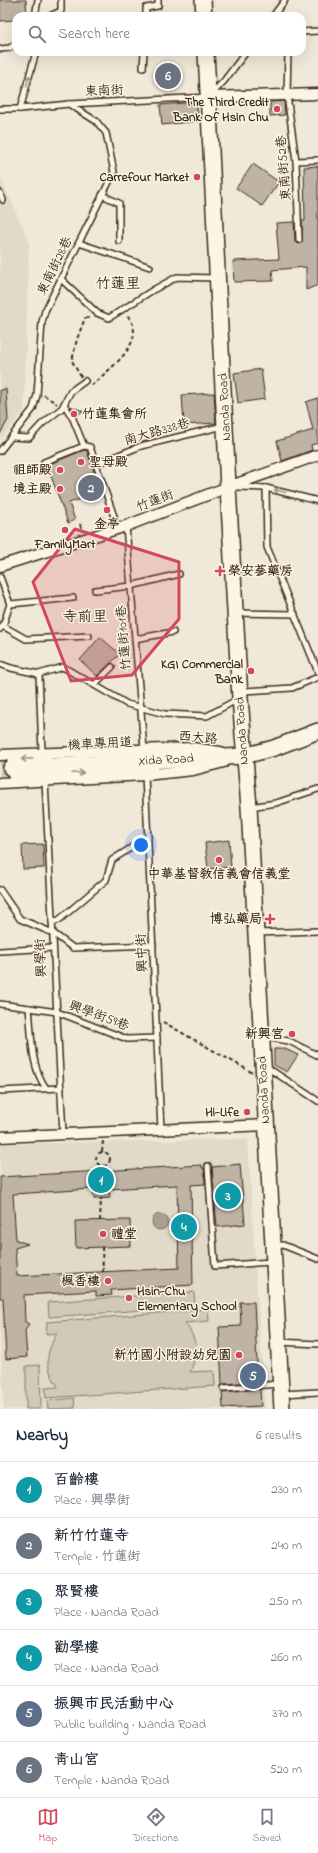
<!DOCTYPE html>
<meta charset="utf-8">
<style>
:root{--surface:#fff;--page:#f6f6f7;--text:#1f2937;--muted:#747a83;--line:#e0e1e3;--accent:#d1495b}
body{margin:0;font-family:"Indie Flower","LXGW WenKai TC",sans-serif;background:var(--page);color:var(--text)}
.you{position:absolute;left:141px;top:845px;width:14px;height:14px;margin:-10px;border:3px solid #fff;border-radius:50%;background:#1a73e8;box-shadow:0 0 0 6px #1a73e833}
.badge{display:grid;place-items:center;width:26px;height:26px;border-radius:50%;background:var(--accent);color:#fff;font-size:13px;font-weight:700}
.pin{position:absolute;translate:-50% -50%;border:2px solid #fff;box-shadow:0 1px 4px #0006}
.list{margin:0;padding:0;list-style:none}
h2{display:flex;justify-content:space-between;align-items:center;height:52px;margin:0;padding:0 16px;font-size:17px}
h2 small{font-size:13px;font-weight:400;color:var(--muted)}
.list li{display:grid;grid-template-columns:26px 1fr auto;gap:12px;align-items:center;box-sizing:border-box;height:56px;padding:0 16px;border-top:1px solid var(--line)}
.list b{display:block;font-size:15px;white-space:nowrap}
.list p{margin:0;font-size:13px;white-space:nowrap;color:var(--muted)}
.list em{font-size:13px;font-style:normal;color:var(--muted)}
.icon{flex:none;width:22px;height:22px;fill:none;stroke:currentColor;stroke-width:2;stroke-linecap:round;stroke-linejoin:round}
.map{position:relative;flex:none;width:318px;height:1409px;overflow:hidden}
.search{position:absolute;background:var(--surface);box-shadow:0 4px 16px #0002;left:12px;right:12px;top:12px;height:44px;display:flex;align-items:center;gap:10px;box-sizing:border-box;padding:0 14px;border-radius:12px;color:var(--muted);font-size:15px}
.sheet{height:388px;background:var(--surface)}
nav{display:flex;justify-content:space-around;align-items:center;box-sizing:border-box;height:56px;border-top:1px solid var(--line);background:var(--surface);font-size:11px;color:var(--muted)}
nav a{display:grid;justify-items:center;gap:2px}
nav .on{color:var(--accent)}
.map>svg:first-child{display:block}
.built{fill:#e1d9c9}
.green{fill:#d2c9ba;stroke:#867a6c}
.water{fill:#aaa091;stroke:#7e7163}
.building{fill:#beb3a4;stroke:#3b2a1e;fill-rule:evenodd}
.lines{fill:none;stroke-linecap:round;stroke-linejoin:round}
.secondary-tunnel{stroke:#ccc3b4;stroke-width:15;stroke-dasharray:15 8;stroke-linecap:butt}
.lane-casing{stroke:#3b2a1e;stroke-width:8}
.street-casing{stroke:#3b2a1e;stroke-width:13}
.secondary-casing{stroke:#3b2a1e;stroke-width:18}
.path{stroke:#3b2a1e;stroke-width:2;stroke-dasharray:4 3;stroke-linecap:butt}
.lane{stroke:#fcf5e5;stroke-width:5}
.street{stroke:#fcf5e5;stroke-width:10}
.secondary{stroke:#fcf5e5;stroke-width:15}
.oneway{stroke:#9c9082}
.marked{fill:#d1495b;fill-opacity:0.2;stroke:#d1495b;stroke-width:3;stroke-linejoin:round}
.poi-dot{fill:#d1495b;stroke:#fcf5e5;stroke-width:1.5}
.labels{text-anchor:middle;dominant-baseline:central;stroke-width:3;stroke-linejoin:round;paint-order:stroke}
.street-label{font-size:13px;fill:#3b2a1e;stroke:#fcf5e5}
.poi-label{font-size:13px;font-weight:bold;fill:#3b2a1e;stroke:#fcf5e5;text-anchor:end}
.quarter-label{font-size:15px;fill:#3b2a1e;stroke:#fcf5e5}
</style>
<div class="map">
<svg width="318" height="1409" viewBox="0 0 318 1409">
<rect width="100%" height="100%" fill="#f0e9d9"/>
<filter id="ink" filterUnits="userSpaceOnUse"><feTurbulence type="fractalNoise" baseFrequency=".025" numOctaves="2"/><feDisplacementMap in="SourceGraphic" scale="8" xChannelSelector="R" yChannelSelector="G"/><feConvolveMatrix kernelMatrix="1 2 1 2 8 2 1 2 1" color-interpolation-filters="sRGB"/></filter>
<g filter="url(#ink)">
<!-- built -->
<g class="built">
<path d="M0 177 29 241 24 411 0 440Z"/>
<path d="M248 1139 255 1263 265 1409H4L0 1333V1144Z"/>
</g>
<!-- green -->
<g class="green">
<path d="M194 1292 195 1306 49 1317 48 1302Z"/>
<path d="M208 1309 209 1321 185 1323C198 1341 199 1352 190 1372L214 1371 215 1386 46 1398 45 1388 58 1387C44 1364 45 1356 57 1333L46 1334 47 1322Z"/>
<path d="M40 1365 41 1409H26V1366Z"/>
<path d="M74 1398 75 1408 48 1409 47 1401Z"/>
</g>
<!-- water -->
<circle class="water" cx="160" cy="1222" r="8"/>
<!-- building -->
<g class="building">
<path d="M0 0H26L27 16H16V20L0 21Z"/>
<path d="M164 67H172V84L164 85Z"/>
<path d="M284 101 285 115 270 116V102Z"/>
<path d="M196 102 199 121 162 125 160 105Z"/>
<path d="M253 164 279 182 262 206 236 188Z"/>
<path d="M318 166V285L306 290V267L272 270 273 281 234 282 233 261 279 259 276 223 294 222 295 242 299 244 302 242V221H305L304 167Z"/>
<path d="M261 369 265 399 238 403 234 373Z"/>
<path d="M6 389 8 420 0 434V390Z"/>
<path d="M214 393 216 423 184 425 182 395Z"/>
<path d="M318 398V443L311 445 312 450 282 461 277 441 313 430 306 402Z"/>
<path d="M70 406 83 411 76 416Z"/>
<path d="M84 450 87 451 101 492 69 503 75 520 68 523 47 465Z"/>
<path d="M100 637 120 654 97 676 80 660Z"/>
<path d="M229 840 231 867 208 869 205 843Z"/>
<path d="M43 844 44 868 23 869 22 845Z"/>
<path d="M274 1049H285L298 1055 287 1072 274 1065Z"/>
<path d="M240 1164 245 1224 217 1227 212 1167Z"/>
<path d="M202 1165V1168H204L205 1184 191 1185 193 1285 111 1290 112 1295 96 1296V1291L24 1295 25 1322 29 1324 25 1331 27 1357 6 1359 3 1298H0V1177ZM177 1185 179 1268 17 1276 15 1248 28 1244 16 1240 13 1194 93 1189 94 1199 110 1198 109 1189Z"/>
<path d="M130 1220 131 1246 76 1248 75 1221Z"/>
<path d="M240 1302H254L258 1382 222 1384 219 1327 241 1326Z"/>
<path d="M260 1389 261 1406 223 1408 222 1392Z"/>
</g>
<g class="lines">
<!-- secondary-tunnel -->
<path class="secondary-tunnel" d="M0 768H11"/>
<defs>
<g id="lane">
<path d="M35 16 38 0"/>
<path d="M50 16 61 11V0"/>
<path d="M146 16V8L158 6V0"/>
<path d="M273 16 285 0"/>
<path d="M302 32 318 31"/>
<path d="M0 49 10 48 16 43"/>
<path d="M288 52 287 95 296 161 299 240"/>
<path d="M143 68 144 52"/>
<path d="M0 109H20L69 104 209 97 224 81 246 52"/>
<path d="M20 109 36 52"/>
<path d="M296 161 318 160"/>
<path d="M0 193 3 200"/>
<path d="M102 195 119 203V241"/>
<path d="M79 243 150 267"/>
<path d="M61 279 97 313 109 318 153 290 177 277 216 278"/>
<path d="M64 404 73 419 84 446 90 447 118 528"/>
<path d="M12 437 29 438 42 424 62 408 71 391 85 381"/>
<path d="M0 451 33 409 37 395 42 322 45 311 114 172 106 133 96 121 69 104"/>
<path d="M44 462 84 446"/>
<path d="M96 464 141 446 223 426"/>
<path d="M237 487 266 488 318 501"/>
<path d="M266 488 267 547 318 672"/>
<path d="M126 526 144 749"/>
<path d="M0 577 10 604 3 626"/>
<path d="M95 590 131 586 179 574"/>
<path d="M10 604 73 598"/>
<path d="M236 613 295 614"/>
<path d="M0 629 3 626 26 639 89 636"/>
<path d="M135 639 173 632"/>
<path d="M0 664 11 668 39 674 63 667 127 704 165 714 207 716 240 698 244 691 292 688 318 677"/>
<path d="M39 674 42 753"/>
<path d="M95 684 112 667"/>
<path d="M10 760 49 758"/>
<path d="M145 775 161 1130"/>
<path d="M11 776 156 769"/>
<path d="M45 781 63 1134"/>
<path d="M250 807 276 803 318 789"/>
<path d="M0 890 20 919 53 933 73 948 153 945"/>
<path d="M52 922 59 920 106 880 112 860 148 837"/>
<path d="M257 933 318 931"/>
<path d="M0 951 53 948"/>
<path d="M0 1004 29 1008"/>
<path d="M264 1037 289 1041 317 1055 318 1053"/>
<path d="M265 1066 318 1101"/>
<path d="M46 1088C30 1066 32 1035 29 1008L57 1012 127 1039 157 1038"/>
<path d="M0 1091 61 1088"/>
<path d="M208 1166 215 1266 272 1262"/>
<path d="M274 1246 283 1245 318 1259"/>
<path d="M279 1342 318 1344"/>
<path d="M224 1388 279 1384"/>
<path d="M282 1394 318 1392"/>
</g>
<g id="street">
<path d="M209 97 318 94"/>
<path d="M0 566 126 526 228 487 318 455"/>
<path d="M0 755 192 748 220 752"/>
<path d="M0 783 145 775 193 770 224 762"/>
<path d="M0 1137 266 1125"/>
</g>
<g id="secondary">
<path d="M203 0 204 16"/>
<path d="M206 52 228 487 240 698 249 807 282 1409"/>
<path d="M11 768 244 756 274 748 318 731"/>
</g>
</defs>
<!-- lane casing -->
<use href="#lane" class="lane-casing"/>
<!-- street casing -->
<use href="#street" class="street-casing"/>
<!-- secondary casing -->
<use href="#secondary" class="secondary-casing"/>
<!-- path -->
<g class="path">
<path d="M81 377 72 361 77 339 85 318H91"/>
<path d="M91 385 93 384C110 368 150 341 127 315"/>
<path d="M44 395 57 404"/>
<path d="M102 516 103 523"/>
<path d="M80 524 82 531"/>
<path d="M163 1022 253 1073"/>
<circle cx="103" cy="1159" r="7"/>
<path d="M102 1152 103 1141"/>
<path d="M101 1171V1166"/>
<path d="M100 1221 101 1198"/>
<path d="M102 1247 103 1272"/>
</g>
<!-- lane -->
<use href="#lane" class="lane"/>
<!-- street -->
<use href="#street" class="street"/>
<!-- secondary -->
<use href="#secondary" class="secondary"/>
</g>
<!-- one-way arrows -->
<defs><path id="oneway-shaft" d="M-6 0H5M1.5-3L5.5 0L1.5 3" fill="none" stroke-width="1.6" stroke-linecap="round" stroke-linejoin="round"/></defs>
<g class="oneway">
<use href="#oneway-shaft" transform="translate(28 81) rotate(-74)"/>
<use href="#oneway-shaft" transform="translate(280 491) rotate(-166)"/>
<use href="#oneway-shaft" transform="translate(27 759) rotate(177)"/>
<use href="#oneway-shaft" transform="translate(78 773) rotate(-3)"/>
</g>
</g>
<!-- marked area -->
<path class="marked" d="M75 529 179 562V619L132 675 71 681 33 582Z"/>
<!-- markers -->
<g class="poi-dot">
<circle cx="277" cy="109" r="4"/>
<circle cx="197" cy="177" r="4"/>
<circle cx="74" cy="414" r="4"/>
<circle cx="81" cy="462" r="4"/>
<circle cx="60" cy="470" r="4"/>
<circle cx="60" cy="489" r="4"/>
<circle cx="107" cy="510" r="4"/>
<circle cx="65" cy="530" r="4"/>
<path d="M218 565h4v4h4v4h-4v4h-4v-4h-4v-4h4z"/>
<circle cx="251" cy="671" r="4"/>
<circle cx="219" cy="860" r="4"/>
<path d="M268 913h4v4h4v4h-4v4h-4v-4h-4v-4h4z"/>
<circle cx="292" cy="1034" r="4"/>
<circle cx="247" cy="1112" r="4"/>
<circle cx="103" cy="1234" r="4"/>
<circle cx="108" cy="1281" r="4"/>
<circle cx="129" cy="1298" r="4"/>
<circle cx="239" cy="1355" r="4"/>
</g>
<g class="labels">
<!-- street labels -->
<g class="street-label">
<text transform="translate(104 91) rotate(-3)">東南街</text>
<text transform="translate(284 168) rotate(-95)">東南街52巷</text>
<text transform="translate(55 266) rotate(-64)">東南街28巷</text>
<text transform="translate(225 407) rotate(-93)">Nanda Road</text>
<text transform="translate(157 432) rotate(-16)">南大路338巷</text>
<text transform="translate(155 501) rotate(-21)">竹蓮街</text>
<text transform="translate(124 638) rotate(-95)">竹蓮街101巷</text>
<text transform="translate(242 731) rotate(-94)">Nanda Road</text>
<text transform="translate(198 738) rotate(5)">西大路</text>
<text transform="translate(100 744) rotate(-3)">機車專用道</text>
<text transform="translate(166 760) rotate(-3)">Xida Road</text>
<text transform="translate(142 953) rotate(-93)">興中街</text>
<text transform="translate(41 958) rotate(-93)">興學街</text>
<text transform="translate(99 1016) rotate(20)">興學街59巷</text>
<text transform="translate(264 1090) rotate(-93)">Nanda Road</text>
</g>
<!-- poi labels -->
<g class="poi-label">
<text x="269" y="102">The Third Credit<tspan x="269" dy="15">Bank Of Hsin Chu</tspan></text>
<text x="189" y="177">Carrefour Market</text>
<text x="82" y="414" text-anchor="start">竹蓮集會所</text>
<text x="89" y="462" text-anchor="start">聖母殿</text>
<text x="52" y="470">祖師殿</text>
<text x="52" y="489">境主殿</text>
<text x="107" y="524" text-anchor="middle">金亭</text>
<text x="65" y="544" text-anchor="middle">FamilyMart</text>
<text x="228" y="571" text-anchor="start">榮安蔘藥房</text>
<text x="243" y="664">KGI Commercial<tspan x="243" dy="15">Bank</tspan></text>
<text x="219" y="874" text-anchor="middle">中華基督教信義會信義堂</text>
<text x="262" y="919">博弘藥局</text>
<text x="284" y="1034">新興宮</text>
<text x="239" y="1112">Hi-Life</text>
<text x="111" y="1234" text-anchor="start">禮堂</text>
<text x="100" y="1281">楓香樓</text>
<text x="137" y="1291" text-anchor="start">Hsin-Chu<tspan x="137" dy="15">Elementary School</tspan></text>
<text x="231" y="1355">新竹國小附設幼兒園</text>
</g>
<!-- quarter labels -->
<g class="quarter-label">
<text x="118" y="284">竹蓮里</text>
<text x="85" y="617">寺前里</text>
</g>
</g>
</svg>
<div class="you"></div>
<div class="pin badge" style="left:101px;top:1180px;background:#0f9aa8">1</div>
<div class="pin badge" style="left:91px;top:488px;background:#6b7280">2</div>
<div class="pin badge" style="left:228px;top:1196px;background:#0f9aa8">3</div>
<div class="pin badge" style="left:184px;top:1227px;background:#0f9aa8">4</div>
<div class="pin badge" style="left:253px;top:1376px;background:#5c6f8a">5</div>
<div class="pin badge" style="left:168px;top:76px;background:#6b7280">6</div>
<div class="search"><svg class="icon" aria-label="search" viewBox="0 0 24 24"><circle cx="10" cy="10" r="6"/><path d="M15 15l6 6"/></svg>Search here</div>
</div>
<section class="sheet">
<h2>Nearby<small>6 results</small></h2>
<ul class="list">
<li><span class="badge" style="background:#0f9aa8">1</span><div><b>百齡樓</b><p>Place · 興學街</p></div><em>230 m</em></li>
<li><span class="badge" style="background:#6b7280">2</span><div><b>新竹竹蓮寺</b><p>Temple · 竹蓮街</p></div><em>240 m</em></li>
<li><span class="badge" style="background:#0f9aa8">3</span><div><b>聚賢樓</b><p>Place · Nanda Road</p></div><em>250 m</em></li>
<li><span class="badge" style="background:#0f9aa8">4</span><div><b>勸學樓</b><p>Place · Nanda Road</p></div><em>260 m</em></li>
<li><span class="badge" style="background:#5c6f8a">5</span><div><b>振興市民活動中心</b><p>Public building · Nanda Road</p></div><em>370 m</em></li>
<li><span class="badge" style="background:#6b7280">6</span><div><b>青山宮</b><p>Temple · Nanda Road</p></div><em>520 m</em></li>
</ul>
</section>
<nav>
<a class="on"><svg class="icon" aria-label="map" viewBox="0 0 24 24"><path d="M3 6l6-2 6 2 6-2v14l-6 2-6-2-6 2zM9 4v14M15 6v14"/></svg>Map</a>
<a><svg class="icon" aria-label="directions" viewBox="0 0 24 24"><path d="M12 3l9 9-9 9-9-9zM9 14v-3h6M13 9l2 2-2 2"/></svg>Directions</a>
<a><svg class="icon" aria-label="saved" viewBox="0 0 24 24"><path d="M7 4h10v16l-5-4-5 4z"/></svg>Saved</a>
</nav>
